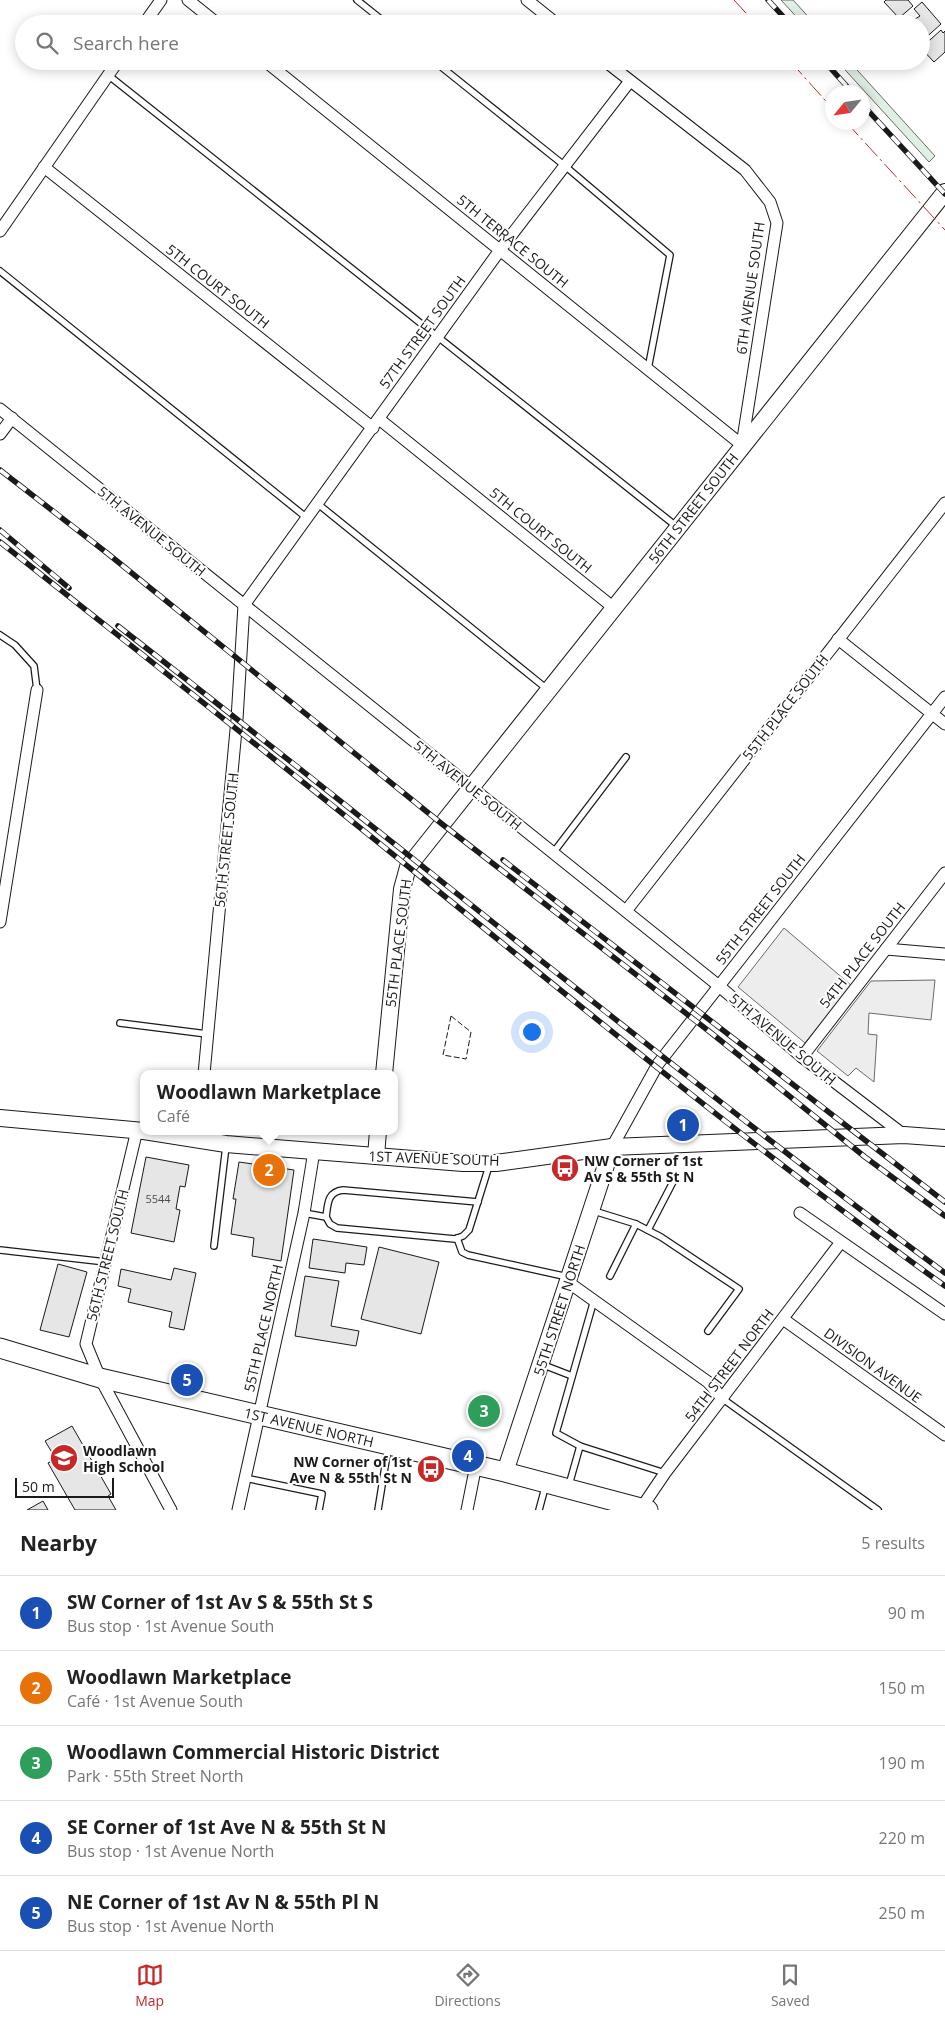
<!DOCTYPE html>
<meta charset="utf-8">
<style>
:root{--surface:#fff;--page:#f6f6f6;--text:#222;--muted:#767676;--line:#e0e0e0;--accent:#c62828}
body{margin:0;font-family:"Open Sans",sans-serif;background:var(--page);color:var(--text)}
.compass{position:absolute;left:825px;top:85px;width:45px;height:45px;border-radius:50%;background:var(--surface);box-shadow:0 2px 12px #0003;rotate:241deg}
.scale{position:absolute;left:15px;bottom:12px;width:99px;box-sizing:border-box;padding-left:5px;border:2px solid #1a1a1a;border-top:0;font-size:14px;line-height:18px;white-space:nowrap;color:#1a1a1a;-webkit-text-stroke:4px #fff;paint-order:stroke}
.you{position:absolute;left:531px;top:1031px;width:18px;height:18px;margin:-12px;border:4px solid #fff;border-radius:50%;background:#1a73e8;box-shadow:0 0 0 8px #1a73e833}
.badge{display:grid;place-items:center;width:32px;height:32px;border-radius:50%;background:var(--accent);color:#fff;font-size:16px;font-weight:700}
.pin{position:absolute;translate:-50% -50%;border:2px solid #fff;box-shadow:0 1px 5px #0006}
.popup{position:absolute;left:140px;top:1070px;width:258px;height:65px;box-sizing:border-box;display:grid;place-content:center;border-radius:10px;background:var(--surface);filter:drop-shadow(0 1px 4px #0005);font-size:16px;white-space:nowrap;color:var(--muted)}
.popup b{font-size:19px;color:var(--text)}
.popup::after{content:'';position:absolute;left:50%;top:100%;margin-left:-10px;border:10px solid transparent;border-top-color:var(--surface)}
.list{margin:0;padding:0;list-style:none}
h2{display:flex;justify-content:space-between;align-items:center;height:65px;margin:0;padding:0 20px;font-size:21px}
h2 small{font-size:16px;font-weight:400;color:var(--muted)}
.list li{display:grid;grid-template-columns:32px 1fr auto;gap:15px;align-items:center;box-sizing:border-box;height:75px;padding:0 20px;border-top:1px solid var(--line)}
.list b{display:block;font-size:19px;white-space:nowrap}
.list p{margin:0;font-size:16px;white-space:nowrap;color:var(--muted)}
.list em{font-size:16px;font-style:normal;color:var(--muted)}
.icon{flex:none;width:28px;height:28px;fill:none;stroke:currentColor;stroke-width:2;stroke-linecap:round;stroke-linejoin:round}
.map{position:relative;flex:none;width:945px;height:1510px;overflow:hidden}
.search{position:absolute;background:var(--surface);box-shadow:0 2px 12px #0003;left:15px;right:15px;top:15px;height:55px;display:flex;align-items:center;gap:12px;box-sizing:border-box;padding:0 18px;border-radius:28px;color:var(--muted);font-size:19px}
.sheet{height:440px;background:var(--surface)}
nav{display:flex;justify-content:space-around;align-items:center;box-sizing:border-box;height:70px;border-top:1px solid var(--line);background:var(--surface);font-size:14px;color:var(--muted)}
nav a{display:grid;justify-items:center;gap:2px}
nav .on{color:var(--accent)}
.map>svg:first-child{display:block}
.green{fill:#e0efe3;stroke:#6a6a6a}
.parking{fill:#ededed;stroke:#6a6a6a}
.building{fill:#e6e6e6;stroke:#1a1a1a}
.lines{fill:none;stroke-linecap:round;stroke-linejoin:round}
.lane-casing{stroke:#1a1a1a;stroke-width:8}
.street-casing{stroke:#1a1a1a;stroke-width:13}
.secondary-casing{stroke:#1a1a1a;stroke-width:18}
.primary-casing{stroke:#1a1a1a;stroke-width:21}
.lane{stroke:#fff;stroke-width:5.5}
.street{stroke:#fff;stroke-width:11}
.secondary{stroke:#fff;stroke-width:16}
.primary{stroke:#fff;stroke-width:19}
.rail-casing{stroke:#1a1a1a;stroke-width:5.5}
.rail{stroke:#fff;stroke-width:4;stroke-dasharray:11;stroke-linecap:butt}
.fence{stroke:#1a1a1a;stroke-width:1;stroke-dasharray:6 2.5;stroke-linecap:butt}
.power{stroke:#c62828;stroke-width:1;stroke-dasharray:18 4 2.5 4;stroke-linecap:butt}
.labels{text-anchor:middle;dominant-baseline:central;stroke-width:4;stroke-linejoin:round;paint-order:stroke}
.number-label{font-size:11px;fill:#4d4d4d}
.street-label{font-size:14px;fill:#1a1a1a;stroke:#fff}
.poi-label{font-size:14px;font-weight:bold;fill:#1a1a1a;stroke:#fff;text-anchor:start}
</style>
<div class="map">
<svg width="945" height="1510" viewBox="0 0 945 1510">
<rect width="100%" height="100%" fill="#fff"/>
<!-- green -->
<g class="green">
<path d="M781 0H793L815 24H803Z"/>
<path d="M837 61H849L935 156 929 162Z"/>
</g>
<!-- parking -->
<g class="parking">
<path d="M784 928 852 986 805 1043 738 987Z"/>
<path d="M935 980 931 1020 869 1013 868 1034 877 1035 874 1082 856 1068 848 1076 817 1051 871 981Z"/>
</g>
<!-- building -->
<g class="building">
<path d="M886 0H908L913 6 899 18 884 2Z"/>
<path d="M922 2 941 24 921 42V24H907L920 16 914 9Z"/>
<path d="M941 30 943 33 945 31V52L934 62 921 48Z"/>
<path d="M146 1157 189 1165 185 1187 180 1186 176 1209 180 1210 174 1242 131 1233Z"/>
<path d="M239 1162 294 1170 281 1261 252 1256 254 1238 231 1234 236 1199H233Z"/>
<path d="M313 1239 367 1247 364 1265 346 1263 345 1273 309 1268Z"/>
<path d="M379 1247 439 1262 421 1334 361 1319Z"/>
<path d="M58 1264 87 1272 69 1337 40 1330Z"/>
<path d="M174 1268 196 1273 184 1330 169 1327 172 1312 128 1302 131 1289 118 1286 121 1269 171 1280Z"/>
<path d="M305 1276 339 1281 331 1326 359 1331 356 1346 295 1336Z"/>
<path d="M72 1426 111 1494 108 1496 116 1510H75L48 1463 56 1459 45 1441Z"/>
<path d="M43 1501 48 1510H27Z"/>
</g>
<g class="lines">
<defs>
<g id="lane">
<path d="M357 0 387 24"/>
<path d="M434 61 565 166 670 255 648 369"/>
<path d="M108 75 676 526"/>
<path d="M0 271 307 518"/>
<path d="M318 504 547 689"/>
<path d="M0 635 15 645 34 666 37 690"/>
<path d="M553 853 626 757"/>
<path d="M120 1023 207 1034"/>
<path d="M594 1211 636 1224 661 1237 739 1289 708 1331"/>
<path d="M304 1213 326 1217 330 1224 337 1228 455 1239 463 1236 469 1230 489 1166"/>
<path d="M326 1217C328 1204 327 1192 343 1190L478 1202"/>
<path d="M648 1230 674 1180"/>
<path d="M457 1238 462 1252 468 1255 568 1277"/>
<path d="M214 1246 226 1146"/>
<path d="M0 1250 106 1262"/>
<path d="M610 1276 636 1224"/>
<path d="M541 1364 572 1376"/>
<path d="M723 1399 878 1510"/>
<path d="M580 1446 556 1433 594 1300"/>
<path d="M245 1478 322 1494 319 1510"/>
<path d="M569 1485 580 1446 665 1473"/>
<path d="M378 1510 388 1448"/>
<path d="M539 1510 546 1484"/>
</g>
<g id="street">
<path d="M188 0 218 24"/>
<path d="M527 0 557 24"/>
<path d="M144 24 161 0"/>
<path d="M265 61 742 445"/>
<path d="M605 61 745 170 770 202 777 223 742 445"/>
<path d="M44 167 373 428"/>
<path d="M0 231 118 61"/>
<path d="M0 409 719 986 802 1057 904 1135"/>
<path d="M379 419 614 608"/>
<path d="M0 434 12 418"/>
<path d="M838 639 945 724"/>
<path d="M626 911 945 503"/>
<path d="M0 922 37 690"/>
<path d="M886 949 945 954"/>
<path d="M802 1057 945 873"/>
<path d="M204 1074 237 719 244 605 500 250 630 81"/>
<path d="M137 1130 86 1344 100 1378 171 1510"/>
<path d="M612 1147 658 1064 945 697"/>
<path d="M800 1213 945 1314"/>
<path d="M568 1282 708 1382 723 1399"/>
<path d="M783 1319 945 1435"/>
<path d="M642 1507 665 1473 841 1242"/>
<path d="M238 1510 304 1213 314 1151"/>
<path d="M467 1510 476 1465"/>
</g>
<g id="secondary">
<path d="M384 1074 402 889 408 867 945 192"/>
<path d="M0 1118 144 1131"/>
<path d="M144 1131 226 1144 463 1163H496L612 1147 904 1135 945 1138"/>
<path d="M376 1156 378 1131"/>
<path d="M505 1472 612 1147"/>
</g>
<path id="primary" d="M0 1348 100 1378 505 1472 648 1510"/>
</defs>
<!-- lane casing -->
<use href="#lane" class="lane-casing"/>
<!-- street casing -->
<use href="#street" class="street-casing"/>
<!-- secondary casing -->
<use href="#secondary" class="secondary-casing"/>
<!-- primary casing -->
<use href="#primary" class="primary-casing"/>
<!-- lane -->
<use href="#lane" class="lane"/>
<!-- street -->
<use href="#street" class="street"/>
<!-- secondary -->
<use href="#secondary" class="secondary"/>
<!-- primary -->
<use href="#primary" class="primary"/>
<defs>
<g id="rail">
<path d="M768 0 790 24"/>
<path d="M824 61 852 92"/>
<path d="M862 104 945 194"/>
<path d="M0 470 107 553 442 824 710 1032 865 1157 945 1216"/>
<path d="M0 530 69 588"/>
<path d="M0 542C140 653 282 764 421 877 593 1017 765 1157 945 1286"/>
<path d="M118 626C395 841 664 1064 945 1273"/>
<path d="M503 860 945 1202"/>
</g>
</defs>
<!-- rail casing -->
<use href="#rail" class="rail-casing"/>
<!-- rail -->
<use href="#rail" class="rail"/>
<!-- fence -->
<path class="fence" d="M451 1016 471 1032 466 1059 443 1055Z"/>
<!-- power -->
<g class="power">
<path d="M734 0 756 24"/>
<path d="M790 61 832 108"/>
<path d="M846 122 945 230"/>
</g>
</g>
<!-- icons -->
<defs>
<symbol id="bus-disc" viewBox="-11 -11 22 22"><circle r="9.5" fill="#c62828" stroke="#fff"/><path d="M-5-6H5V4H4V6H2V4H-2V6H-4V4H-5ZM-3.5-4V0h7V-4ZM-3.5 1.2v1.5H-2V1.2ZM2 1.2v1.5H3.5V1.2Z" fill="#fff"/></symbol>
<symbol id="school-disc" viewBox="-11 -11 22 22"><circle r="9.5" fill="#c62828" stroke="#fff"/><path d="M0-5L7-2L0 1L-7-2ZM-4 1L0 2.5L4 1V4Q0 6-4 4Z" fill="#fff"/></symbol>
</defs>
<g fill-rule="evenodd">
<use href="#bus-disc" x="549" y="1152" width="32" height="32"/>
<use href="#school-disc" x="48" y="1442" width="32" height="32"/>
<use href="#bus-disc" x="415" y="1453" width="32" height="32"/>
</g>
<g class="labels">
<!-- number labels -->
<g class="number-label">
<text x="158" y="1198">5544</text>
</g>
<!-- street labels -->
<g class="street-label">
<text transform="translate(513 241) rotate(39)">5TH TERRACE SOUTH</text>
<text transform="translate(218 286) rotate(38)">5TH COURT SOUTH</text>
<text transform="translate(750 288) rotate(-82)">6TH AVENUE SOUTH</text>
<text transform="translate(422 332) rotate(-54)">57TH STREET SOUTH</text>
<text transform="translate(693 508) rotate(-52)">56TH STREET SOUTH</text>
<text transform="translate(541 530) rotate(39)">5TH COURT SOUTH</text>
<text transform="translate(152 531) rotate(39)">5TH AVENUE SOUTH</text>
<text transform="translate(785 707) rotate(-52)">55TH PLACE SOUTH</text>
<text transform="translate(468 785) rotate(39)">5TH AVENUE SOUTH</text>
<text transform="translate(226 840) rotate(-84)">56TH STREET SOUTH</text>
<text transform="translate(760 909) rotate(-52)">55TH STREET SOUTH</text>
<text transform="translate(398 943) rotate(-83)">55TH PLACE SOUTH</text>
<text transform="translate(862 955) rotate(-52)">54TH PLACE SOUTH</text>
<text transform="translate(783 1039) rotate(40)">5TH AVENUE SOUTH</text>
<text transform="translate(434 1158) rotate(2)">1ST AVENUE SOUTH</text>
<text transform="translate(107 1255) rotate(-76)">56TH STREET SOUTH</text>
<text transform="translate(559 1310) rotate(-72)">55TH STREET NORTH</text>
<text transform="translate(263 1328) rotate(-77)">55TH PLACE NORTH</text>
<text transform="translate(729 1365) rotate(-53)">54TH STREET NORTH</text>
<text transform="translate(873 1365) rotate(36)">DIVISION AVENUE</text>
<text transform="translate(309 1427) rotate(13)">1ST AVENUE NORTH</text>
</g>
<!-- poi labels -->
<g class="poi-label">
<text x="584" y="1160">NW Corner of 1st<tspan x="584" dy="16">Av S &amp; 55th St N</tspan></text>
<text x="83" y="1450">Woodlawn<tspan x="83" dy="16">High School</tspan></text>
<text x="412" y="1461" text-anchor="end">NW Corner of 1st<tspan x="412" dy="16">Ave N &amp; 55th St N</tspan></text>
</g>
</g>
</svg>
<svg class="compass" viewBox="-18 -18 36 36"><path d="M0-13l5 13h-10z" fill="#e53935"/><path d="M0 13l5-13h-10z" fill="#767676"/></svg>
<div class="scale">50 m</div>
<div class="you"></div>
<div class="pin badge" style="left:683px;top:1125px;background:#1a4fb4">1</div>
<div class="pin badge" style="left:269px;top:1170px;background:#e8710a">2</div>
<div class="popup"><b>Woodlawn Marketplace</b>Café</div>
<div class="pin badge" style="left:484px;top:1411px;background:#2e9e5b">3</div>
<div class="pin badge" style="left:468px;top:1456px;background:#1a4fb4">4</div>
<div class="pin badge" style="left:187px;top:1380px;background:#1a4fb4">5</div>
<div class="search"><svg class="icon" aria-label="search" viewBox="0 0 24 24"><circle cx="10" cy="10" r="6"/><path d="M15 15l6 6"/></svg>Search here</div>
</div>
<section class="sheet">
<h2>Nearby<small>5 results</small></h2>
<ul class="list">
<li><span class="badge" style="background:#1a4fb4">1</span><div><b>SW Corner of 1st Av S &amp; 55th St S</b><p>Bus stop · 1st Avenue South</p></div><em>90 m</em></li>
<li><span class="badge" style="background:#e8710a">2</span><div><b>Woodlawn Marketplace</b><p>Café · 1st Avenue South</p></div><em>150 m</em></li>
<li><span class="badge" style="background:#2e9e5b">3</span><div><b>Woodlawn Commercial Historic District</b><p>Park · 55th Street North</p></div><em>190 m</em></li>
<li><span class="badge" style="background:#1a4fb4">4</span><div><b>SE Corner of 1st Ave N &amp; 55th St N</b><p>Bus stop · 1st Avenue North</p></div><em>220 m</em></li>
<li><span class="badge" style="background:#1a4fb4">5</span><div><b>NE Corner of 1st Av N &amp; 55th Pl N</b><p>Bus stop · 1st Avenue North</p></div><em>250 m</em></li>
</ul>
</section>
<nav>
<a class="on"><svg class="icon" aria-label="map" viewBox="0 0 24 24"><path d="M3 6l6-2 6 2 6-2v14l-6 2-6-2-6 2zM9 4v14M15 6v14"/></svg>Map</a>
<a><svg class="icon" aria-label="directions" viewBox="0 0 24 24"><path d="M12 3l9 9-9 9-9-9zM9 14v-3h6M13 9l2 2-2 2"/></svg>Directions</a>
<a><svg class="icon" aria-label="saved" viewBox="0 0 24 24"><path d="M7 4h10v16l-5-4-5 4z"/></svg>Saved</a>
</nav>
